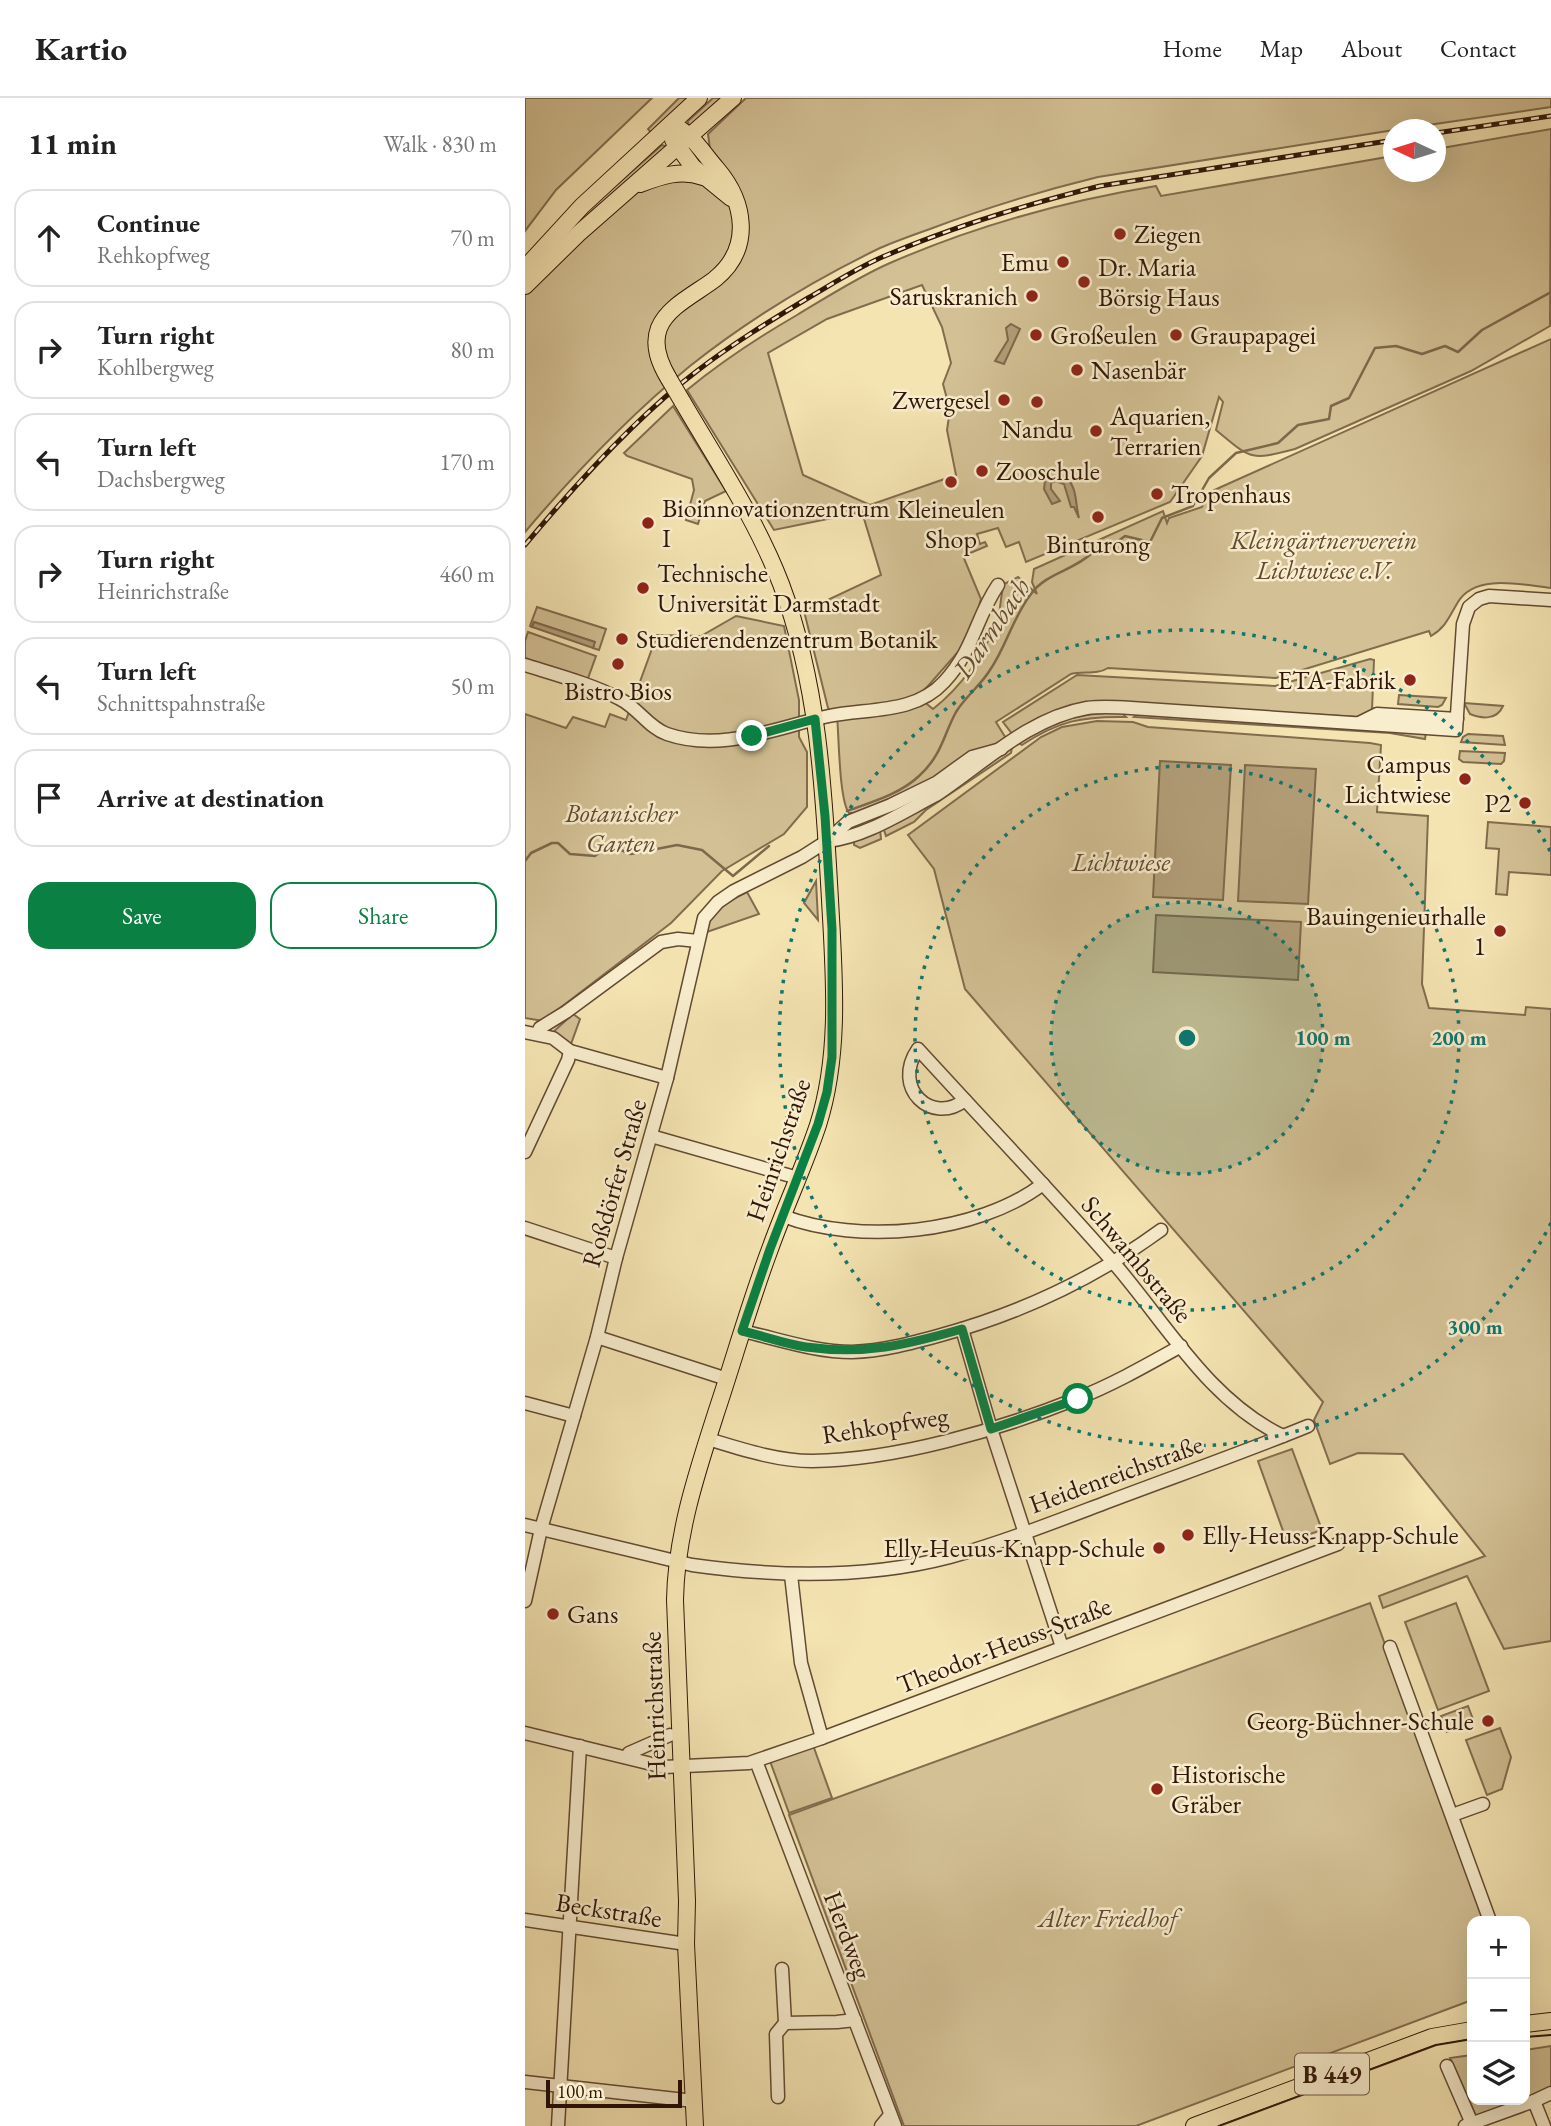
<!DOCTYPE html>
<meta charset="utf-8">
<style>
:root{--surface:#fff;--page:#f2f2f2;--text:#222;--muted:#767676;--line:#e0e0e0;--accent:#0b8043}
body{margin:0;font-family:"EB Garamond",serif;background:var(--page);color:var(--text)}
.controls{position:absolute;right:21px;bottom:21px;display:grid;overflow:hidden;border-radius:14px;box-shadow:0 7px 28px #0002}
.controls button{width:63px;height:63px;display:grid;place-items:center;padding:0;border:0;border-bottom:2px solid var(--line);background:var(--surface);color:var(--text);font:35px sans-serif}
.compass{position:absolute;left:858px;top:21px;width:63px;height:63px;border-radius:50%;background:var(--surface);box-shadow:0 7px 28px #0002;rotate:274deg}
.scale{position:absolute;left:21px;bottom:18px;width:136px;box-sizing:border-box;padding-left:7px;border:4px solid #311607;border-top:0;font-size:19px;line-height:24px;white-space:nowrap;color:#311607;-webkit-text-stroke:5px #f8edcd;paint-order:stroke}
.stop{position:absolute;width:21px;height:21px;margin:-16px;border:5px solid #0b8043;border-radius:50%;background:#fff}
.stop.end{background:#0b8043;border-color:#fff;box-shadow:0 2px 7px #0008}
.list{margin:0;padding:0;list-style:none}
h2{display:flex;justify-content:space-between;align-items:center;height:91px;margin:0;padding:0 28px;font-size:30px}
h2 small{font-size:23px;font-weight:400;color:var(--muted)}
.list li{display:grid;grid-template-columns:46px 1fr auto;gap:21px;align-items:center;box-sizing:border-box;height:98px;margin:0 14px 14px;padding:0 14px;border:2px solid var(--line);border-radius:21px}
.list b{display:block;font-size:26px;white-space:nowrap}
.list p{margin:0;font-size:23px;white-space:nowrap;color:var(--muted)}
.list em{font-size:23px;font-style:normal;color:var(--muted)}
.actions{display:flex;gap:14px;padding:21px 28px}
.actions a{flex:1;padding:16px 0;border:2px solid var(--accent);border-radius:21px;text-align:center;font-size:24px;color:var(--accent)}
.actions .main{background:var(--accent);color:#fff}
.icon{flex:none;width:38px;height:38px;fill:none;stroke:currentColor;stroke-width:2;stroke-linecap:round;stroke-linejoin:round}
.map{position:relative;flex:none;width:1026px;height:2028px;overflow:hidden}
header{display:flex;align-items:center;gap:42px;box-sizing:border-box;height:98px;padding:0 35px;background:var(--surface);border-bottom:2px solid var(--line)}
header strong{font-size:33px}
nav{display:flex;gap:38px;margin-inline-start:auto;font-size:24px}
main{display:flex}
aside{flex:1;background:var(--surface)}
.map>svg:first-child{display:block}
.green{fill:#d3c195;stroke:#826c4e;stroke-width:2;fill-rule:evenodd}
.water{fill:#b29e78;stroke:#7e684b;stroke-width:2}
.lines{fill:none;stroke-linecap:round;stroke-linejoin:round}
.stream{stroke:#7e684b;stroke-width:2.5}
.minor-casing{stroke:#624a32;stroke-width:15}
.major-casing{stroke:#311607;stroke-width:18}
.minor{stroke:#f8edcd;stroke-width:12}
.major{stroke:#f4e4b2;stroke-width:16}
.tram{stroke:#311607;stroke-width:2}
.rail-casing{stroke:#311607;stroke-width:5}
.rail{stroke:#f8edcd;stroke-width:2.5;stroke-dasharray:8;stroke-linecap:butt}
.major-bridge-casing{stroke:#311607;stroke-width:18;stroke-linecap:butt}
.major-bridge{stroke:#f4e4b2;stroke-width:16}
.route{stroke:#0b8043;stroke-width:9}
.ring{fill:none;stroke:#0f766e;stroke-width:3.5;stroke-dasharray:3.5 7}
.poi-dot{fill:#8f2418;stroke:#f8edcd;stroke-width:2.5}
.labels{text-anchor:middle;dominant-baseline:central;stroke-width:5;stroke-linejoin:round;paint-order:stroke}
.shield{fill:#f8edcd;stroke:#6d5642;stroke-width:2}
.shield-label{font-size:24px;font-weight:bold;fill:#311607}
.poi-label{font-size:26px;fill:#311607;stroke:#f8edcd;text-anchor:start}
.park-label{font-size:26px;font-style:italic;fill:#624932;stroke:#f8edcd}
.street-label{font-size:26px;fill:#311607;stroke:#f8edcd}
.water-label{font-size:28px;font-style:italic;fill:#654c34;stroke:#f8edcd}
.centre{fill:#0f766e;stroke:#f8edcd;stroke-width:3.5}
.ring-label{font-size:21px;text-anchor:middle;font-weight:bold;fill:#0f766e;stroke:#f8edcd;stroke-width:5;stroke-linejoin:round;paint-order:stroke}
</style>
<header>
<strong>Kartio</strong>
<nav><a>Home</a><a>Map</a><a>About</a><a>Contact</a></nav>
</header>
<main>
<aside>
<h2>11 min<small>Walk · 830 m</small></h2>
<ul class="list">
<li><svg class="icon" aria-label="ahead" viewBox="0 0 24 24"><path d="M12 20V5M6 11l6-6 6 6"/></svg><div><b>Continue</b><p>Rehkopfweg</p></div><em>70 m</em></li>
<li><svg class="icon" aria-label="right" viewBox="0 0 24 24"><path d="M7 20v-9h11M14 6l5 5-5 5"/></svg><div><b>Turn right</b><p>Kohlbergweg</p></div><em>80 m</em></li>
<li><svg class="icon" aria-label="left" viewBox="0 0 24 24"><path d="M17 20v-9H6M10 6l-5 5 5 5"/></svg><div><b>Turn left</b><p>Dachsbergweg</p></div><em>170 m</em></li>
<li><svg class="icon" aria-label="right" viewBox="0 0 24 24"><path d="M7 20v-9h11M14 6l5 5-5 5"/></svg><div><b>Turn right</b><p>Heinrichstraße</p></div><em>460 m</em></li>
<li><svg class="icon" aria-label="left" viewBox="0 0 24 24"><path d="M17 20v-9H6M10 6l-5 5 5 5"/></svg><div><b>Turn left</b><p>Schnittspahnstraße</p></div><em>50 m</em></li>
<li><svg class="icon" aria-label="arrive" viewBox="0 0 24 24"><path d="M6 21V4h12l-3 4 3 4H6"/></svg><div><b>Arrive at destination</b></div></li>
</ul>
<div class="actions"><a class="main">Save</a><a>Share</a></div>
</aside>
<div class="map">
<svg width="1026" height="2028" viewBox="0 0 1026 2028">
<rect width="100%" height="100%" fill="#f4e4b2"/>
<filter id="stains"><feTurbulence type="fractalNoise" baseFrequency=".00286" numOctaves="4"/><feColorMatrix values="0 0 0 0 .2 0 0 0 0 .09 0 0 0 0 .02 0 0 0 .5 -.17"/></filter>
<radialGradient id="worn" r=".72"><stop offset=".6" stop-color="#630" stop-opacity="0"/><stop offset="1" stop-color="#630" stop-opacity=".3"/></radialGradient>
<!-- green -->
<g class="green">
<path d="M0 0H127L31 92 0 133Z"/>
<path d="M154 0H169L128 37 123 31Z"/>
<path d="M188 0H196L166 28 163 27V23Z"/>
<path d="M221 0H1026V9L869 32 573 79C516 93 460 110 405 131 388 137 371 143 355 150 289 182 223 222 165 268 105 317 50 375 0 434V188L117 90 139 82 179 84 185 51 183 36Z"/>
<path d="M1026 31 1025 228 946 273 770 351C724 363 726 361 691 332L698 304 694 299 677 358 645 404 501 464 494 444 481 449 473 430 452 436 455 446 460 444 462 448 438 458 456 501 450 521 440 546 403 588 392 598 408 611C436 589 459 557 472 523 476 513 475 499 479 486L493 479 512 496 507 484 509 471 638 413 642 425 644 420 677 409 683 395 696 389 1026 241V490C998 487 950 475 933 504 924 519 921 529 906 538L904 533 751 580 583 570C572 577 559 573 546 576L471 624 482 642 397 687 330 715H324C314 702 314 638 312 618L303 610 279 513 356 477 337 414 249 432 162 292C196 264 234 239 272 217 302 199 333 179 365 165 450 128 540 103 631 88L636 98 868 58 869 74H911V51ZM397 187 417 229 426 265 418 286 425 312 422 332 431 377 345 407 278 377 243 255 302 221Z"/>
<path d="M137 47 142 49 0 176 46 127Z"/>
<path d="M148 308 201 393 180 403 173 426 161 422 169 392 167 381 102 358 99 355Z"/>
<path d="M12 509 81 531 74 552 68 550 69 544 9 524 7 529 5 528Z"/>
<path d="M211 518 259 528 274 602V639L282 654V709L259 736 197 773 146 825 18 923 0 920V616L41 630 48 619 80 629 85 616 101 622 132 537 176 538Z"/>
<path d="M3 534 71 558 62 583 0 560V543Z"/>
<path d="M845 561 849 562 847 612 833 619 581 604 488 637 478 624 552 577 750 588Z"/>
<path d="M874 597 921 600 917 607 913 609 873 606Z"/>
<path d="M939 605 978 608C972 622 957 621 945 616Z"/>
<path d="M596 614 601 619C558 618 533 623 497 647L494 645C532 621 551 616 596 614Z"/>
<path d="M614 615 901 634 900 641 865 635 609 619Z"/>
<path d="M572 623 608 624 623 629 845 645 856 647 852 714 903 718 897 886 904 910 1000 917 1001 909 1026 911V1543L979 1551 942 1478 858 1510 854 1498 960 1458 878 1356 833 1355 805 1366 789 1322 798 1304 440 891 409 771 383 737 516 639 537 629Z"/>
<path d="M943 636 978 638 980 647 936 644 938 639Z"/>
<path d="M487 649 486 655 401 712 389 724 361 738 358 729Z"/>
<path d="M935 653 980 655 979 663 976 666 938 664 934 661Z"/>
<path d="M963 724 1026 729V777L984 774 982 797 971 796 974 751 961 750Z"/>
<path d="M355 731 356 741 335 750 329 747V743Z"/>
<path d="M291 783 293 822 279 805Z"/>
<path d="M222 794 234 816 179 835C183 812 203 804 222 794Z"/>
<path d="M48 916 55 921 46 946 27 935Z"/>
<path d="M767 1351 797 1432 762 1444 733 1363Z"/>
<path d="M845 1505 960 1823H947V1902L611 2028H379L264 1717Z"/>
<path d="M931 1505 964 1593 913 1612 880 1524Z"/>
<path d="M943 1608 949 1624 922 1634 916 1618Z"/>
<path d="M975 1630 986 1659 977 1691 962 1697 941 1642Z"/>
<path d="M288 1647 307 1700 264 1715 245 1663Z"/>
<path d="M1026 1948V1991L1008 1999 951 2018 925 1960 947 1957V2002H1000V1952Z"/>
</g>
<!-- water -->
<g class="water">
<path d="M486 226 495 231 479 266 470 263 483 242 481 230Z"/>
<path d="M538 378C553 386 550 406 554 420L549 409H546L539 386 530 383 526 385V391L535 403 527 406 519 391 520 383 524 380Z"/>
<path d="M9 524 70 544 68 550 7 529Z"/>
<path d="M635 663 706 667 698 802 628 799Z"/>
<path d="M720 667 791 671 783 806 713 803Z"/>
<path d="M631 817 776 824 773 882 628 874Z"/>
</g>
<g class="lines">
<!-- stream -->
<g class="stream">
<path d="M322 713C347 704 375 696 394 678 417 657 418 638 431 614 440 599 456 587 465 572 481 549 488 519 506 496 521 475 548 473 567 455H577L600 438 625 444 637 420 668 408 684 380 711 355 753 345 773 327 804 321 806 308 824 300 850 250 871 248 897 256 920 248 933 254 957 232 1026 194"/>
<path d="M0 763 6 755 27 745H33L45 756 70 758 83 747 106 756 152 747 177 752 208 778 244 748"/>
</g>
<defs>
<g id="minor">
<path d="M0 567C32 577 66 586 95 601 113 610 124 630 142 636 197 655 252 629 304 618 343 610 390 616 419 584 449 552 451 519 473 487"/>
<path d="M834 625 852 616 932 621"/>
<path d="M303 743C340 739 378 714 411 697 459 665 504 620 562 610 576 608 592 609 606 610L931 632 938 526 944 509 954 501 964 498 1026 502"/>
<path d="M0 934 28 940 45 953 142 980"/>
<path d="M12 936 15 930 41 914 136 844 153 841 173 843"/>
<path d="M393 951 440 1002C407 1028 366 990 393 951Z"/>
<path d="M440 1002C490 1056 540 1109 588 1164 641 1225 683 1302 758 1338"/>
<path d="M126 1038 273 1080"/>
<path d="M0 1054 43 962 45 953"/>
<path d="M258 1118C334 1147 452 1136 518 1086"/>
<path d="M0 1130 91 1160"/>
<path d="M437 1231 466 1331 537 1549"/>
<path d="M217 1233C254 1241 289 1254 327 1254 358 1253 387 1245 416 1237 496 1215 569 1181 636 1132"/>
<path d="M72 1239 202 1281"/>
<path d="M0 1305 49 1318"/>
<path d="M183 1341C216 1351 252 1363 287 1363 371 1362 473 1332 551 1301 587 1287 622 1267 656 1248"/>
<path d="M0 1427 167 1467C252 1479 341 1481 425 1459 479 1444 532 1423 585 1403 651 1378 717 1355 783 1328"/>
<path d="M266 1477 276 1565 297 1640"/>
<path d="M0 1503 16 1431 72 1239 91 1160 142 980 179 820 193 804 209 793 277 759 302 743 323 724 366 707 411 685 447 659 476 651"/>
<path d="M865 1549 965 1823"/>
<path d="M0 1635 139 1669 224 1665 297 1640 813 1446"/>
<path d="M101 1659 104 1655 145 1637"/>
<path d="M231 1663 370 2028"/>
<path d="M933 1715 958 1706"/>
<path d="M0 1822 161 1846"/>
<path d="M260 1925 312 1924 330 1922"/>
<path d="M922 1968 948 2028"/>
<path d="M0 1984 169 2003"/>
<path d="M253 1999 251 1936 260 1925 257 1871"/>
<path d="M1009 2003 1019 2028"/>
<path d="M33 2028 55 1648"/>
<path d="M356 2028 365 2017"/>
<path d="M940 2028 1009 2003 1026 1995"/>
</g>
<g id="major">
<path d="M148 42 168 69 206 100"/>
<path d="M115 86C136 78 156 71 178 79"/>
<path d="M0 170 57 108 174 0"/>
<path d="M0 188 53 136 208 0"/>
<path d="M144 281C135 266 127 248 134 230 143 208 172 195 190 181 228 150 220 104 192 71 177 54 167 35 146 26"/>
<path d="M157 303C192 363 231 421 256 486 294 587 299 695 305 802 309 876 316 955 293 1027 279 1069 260 1109 245 1151 225 1204 210 1258 192 1312 172 1374 151 1437 150 1502L162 1803 161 1846 170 2028"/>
<path d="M1000 1926 1026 1923"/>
<path d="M669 2028 907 1939 947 1932"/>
</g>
</defs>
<!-- minor casing -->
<use href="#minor" class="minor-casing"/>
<!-- major casing -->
<use href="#major" class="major-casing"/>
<!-- minor -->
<use href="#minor" class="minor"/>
<!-- major -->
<use href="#major" class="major"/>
<!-- tram -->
<g class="tram">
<path d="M1000 1939 1026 1937"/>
<path d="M694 2028 911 1947 947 1941"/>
</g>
<defs>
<g id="rail">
<path d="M911 35 1026 18"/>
<path d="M0 447C50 387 110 320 172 273 207 246 245 223 283 200 309 185 335 168 362 157 430 128 503 106 575 88L869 42"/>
</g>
</defs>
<!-- rail casing -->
<use href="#rail" class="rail-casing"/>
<!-- rail -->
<use href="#rail" class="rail"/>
<defs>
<path id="major-bridge" d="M144 281 157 303"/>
</defs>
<!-- major-bridge casing -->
<use href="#major-bridge" class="major-bridge-casing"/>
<!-- major-bridge -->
<use href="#major-bridge" class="major-bridge"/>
</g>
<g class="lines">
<!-- route -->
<path class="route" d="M227 638 290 621 300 718 307 831V959L302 994 293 1026 245 1151 217 1233C239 1238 260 1246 281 1249 340 1257 381 1247 437 1231L466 1331 553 1301"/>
</g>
<!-- distance rings -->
<circle cx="662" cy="940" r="136" fill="#0f766e" fill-opacity=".12"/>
<g class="ring">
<circle cx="662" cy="940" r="136"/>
<circle cx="662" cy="940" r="272"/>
<path d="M1026 1125A408 408 0 1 1 1026 755"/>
</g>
<!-- markers -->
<g class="poi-dot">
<circle cx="595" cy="136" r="7"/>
<circle cx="538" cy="164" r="7"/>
<circle cx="559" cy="184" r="7"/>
<circle cx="507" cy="198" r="7"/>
<circle cx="511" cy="237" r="7"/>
<circle cx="651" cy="237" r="7"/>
<circle cx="552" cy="272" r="7"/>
<circle cx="479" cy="302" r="7"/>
<circle cx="512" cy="304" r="7"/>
<circle cx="571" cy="333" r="7"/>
<circle cx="457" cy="373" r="7"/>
<circle cx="426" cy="384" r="7"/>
<circle cx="632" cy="396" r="7"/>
<circle cx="573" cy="419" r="7"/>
<circle cx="123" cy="425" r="7"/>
<circle cx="118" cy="490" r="7"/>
<circle cx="97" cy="541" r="7"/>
<circle cx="93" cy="566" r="7"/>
<circle cx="885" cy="582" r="7"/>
<circle cx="940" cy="681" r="7"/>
<circle cx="1000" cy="705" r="7"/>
<circle cx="975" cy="833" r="7"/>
<circle cx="663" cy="1437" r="7"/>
<circle cx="634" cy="1450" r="7"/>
<circle cx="28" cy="1516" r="7"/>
<circle cx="963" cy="1623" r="7"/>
<circle cx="632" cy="1691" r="7"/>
</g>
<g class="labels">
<!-- shield labels -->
<rect class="shield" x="770" y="1955.5" width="74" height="41" rx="5"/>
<g class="shield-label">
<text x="807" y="1976">B 449</text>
</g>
<!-- poi labels -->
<g class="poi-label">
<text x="609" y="136">Ziegen</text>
<text x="524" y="164" text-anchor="end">Emu</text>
<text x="573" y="169">Dr. Maria<tspan x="573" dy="30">Börsig Haus</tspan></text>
<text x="493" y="198" text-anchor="end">Saruskranich</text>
<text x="525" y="237">Großeulen</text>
<text x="665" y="237">Graupapagei</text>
<text x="566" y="272">Nasenbär</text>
<text x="465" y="302" text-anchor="end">Zwergesel</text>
<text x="585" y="318">Aquarien,<tspan x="585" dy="30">Terrarien</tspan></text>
<text x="512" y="331" text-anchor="middle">Nandu</text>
<text x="471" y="373">Zooschule</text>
<text x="646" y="396">Tropenhaus</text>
<text x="137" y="410">Bioinnovationzentrum<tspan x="137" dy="30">I</tspan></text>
<text x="426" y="411" text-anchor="middle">Kleineulen<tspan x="426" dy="30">Shop</tspan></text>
<text x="573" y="446" text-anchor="middle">Binturong</text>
<text x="132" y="475">Technische<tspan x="132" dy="30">Universität Darmstadt</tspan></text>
<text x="111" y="541">Studierendenzentrum Botanik</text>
<text x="871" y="582" text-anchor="end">ETA-Fabrik</text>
<text x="93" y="593" text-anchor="middle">Bistro Bios</text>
<text x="926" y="666" text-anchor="end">Campus<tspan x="926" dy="30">Lichtwiese</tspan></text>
<text x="986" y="705" text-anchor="end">P2</text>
<text x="961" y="818" text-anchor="end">Bauingenieurhalle<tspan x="961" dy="30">1</tspan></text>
<text x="677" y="1437">Elly-Heuss-Knapp-Schule</text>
<text x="620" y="1450" text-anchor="end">Elly-Heuus-Knapp-Schule</text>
<text x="42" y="1516">Gans</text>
<text x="949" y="1623" text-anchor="end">Georg-Büchner-Schule</text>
<text x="646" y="1676">Historische<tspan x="646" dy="30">Gräber</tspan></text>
</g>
<!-- park labels -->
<g class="park-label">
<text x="799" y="442">Kleingärtnerverein<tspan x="799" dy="30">Lichtwiese e.V.</tspan></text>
<text x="96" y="715">Botanischer<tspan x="96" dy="30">Garten</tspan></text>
<text x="596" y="764">Lichtwiese</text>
<text x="583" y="1820">Alter Friedhof</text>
</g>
<!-- street labels -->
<g class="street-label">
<text transform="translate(253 1052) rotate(-71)">Heinrichstraße</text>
<text transform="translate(89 1085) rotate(-74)">Roßdörfer Straße</text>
<text transform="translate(612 1161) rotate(50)">Schwambstraße</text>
<text transform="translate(360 1327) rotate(-9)">Rehkopfweg</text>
<text transform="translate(591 1376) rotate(-20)">Heidenreichstraße</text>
<text transform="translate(479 1547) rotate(-21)">Theodor-Heuss-Straße</text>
<text transform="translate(129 1608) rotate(-92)">Heinrichstraße</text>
<text transform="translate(84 1812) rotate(9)">Beckstraße</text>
<text transform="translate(323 1837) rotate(69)">Herdweg</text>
</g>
<!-- water labels -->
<g class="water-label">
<text transform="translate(466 530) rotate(-56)">Darmbach</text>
</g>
</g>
<circle cx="662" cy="940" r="10" class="centre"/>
<g class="ring-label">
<text x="798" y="947">100 m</text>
<text x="934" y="947">200 m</text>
<text x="950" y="1236">300 m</text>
</g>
<rect width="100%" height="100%" filter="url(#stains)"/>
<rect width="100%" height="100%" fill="url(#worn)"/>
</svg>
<div class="controls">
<button>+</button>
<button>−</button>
<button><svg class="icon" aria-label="layers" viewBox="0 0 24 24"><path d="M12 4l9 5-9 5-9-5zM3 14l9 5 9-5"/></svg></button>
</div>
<svg class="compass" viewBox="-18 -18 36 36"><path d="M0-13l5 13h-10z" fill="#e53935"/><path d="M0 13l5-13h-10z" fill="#767676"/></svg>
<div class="scale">100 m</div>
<div class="stop" style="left:553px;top:1301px"></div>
<div class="stop end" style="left:227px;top:638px"></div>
</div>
</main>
